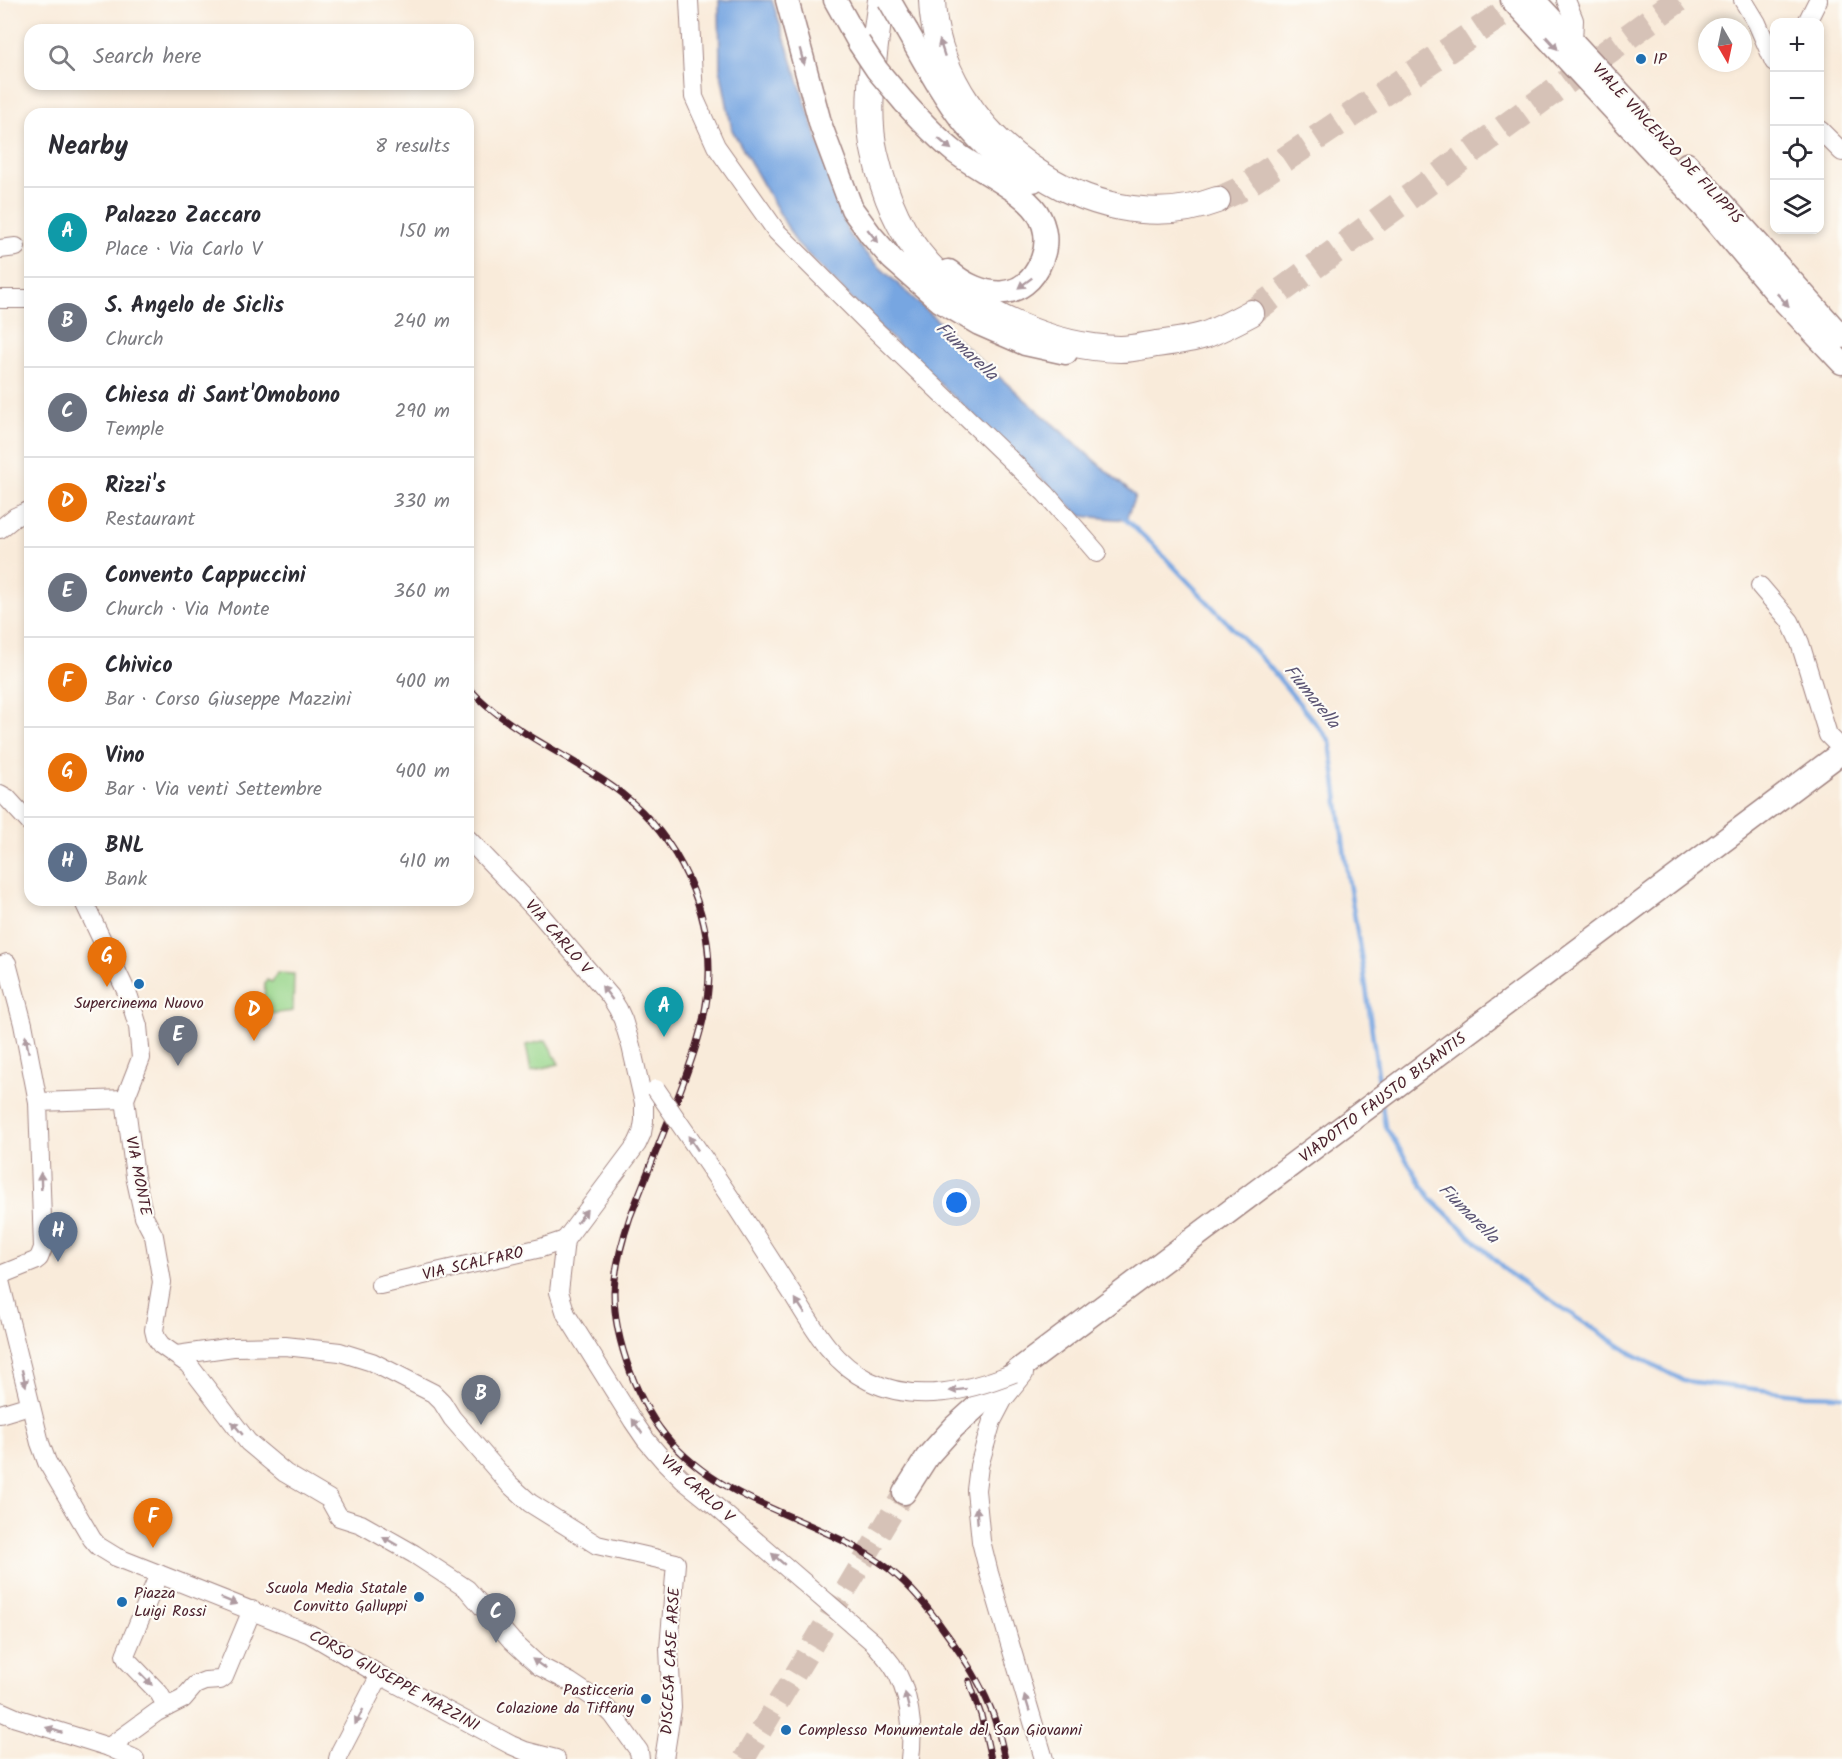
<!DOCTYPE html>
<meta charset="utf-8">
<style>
:root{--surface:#fff;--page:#f7f7f7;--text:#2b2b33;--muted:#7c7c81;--line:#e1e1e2;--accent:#db2777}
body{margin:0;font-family:Kalam,sans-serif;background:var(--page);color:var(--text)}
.controls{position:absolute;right:18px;top:18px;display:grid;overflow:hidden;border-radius:12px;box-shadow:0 3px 9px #0003}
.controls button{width:54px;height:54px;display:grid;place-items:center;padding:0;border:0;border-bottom:2px solid var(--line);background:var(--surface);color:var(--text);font:30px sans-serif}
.compass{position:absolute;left:1698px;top:18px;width:54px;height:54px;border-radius:50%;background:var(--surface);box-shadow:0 3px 9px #0003;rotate:171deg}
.you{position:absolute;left:957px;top:1203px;width:21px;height:21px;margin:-15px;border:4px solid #fff;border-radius:50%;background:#1a73e8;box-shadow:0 0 0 9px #1a73e833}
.badge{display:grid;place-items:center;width:39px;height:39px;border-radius:50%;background:var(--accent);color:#fff;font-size:20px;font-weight:700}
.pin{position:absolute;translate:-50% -50px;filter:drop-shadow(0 2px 3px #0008)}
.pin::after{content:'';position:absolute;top:32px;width:21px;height:18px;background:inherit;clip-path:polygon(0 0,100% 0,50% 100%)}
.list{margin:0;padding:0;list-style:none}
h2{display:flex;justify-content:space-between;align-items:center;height:78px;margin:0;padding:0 24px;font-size:26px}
h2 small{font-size:20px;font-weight:400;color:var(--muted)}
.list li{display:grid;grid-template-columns:39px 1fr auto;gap:18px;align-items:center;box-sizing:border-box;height:90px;padding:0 24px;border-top:2px solid var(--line)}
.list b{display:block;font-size:22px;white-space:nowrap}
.list p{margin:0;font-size:20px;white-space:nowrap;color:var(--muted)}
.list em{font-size:20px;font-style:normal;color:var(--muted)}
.icon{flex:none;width:33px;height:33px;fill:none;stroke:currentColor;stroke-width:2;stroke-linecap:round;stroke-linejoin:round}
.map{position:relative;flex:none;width:1842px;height:1759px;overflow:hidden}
.search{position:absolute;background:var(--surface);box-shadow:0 3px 9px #0003;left:24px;top:24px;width:450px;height:66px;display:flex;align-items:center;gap:15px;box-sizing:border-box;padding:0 21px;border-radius:18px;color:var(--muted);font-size:22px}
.panel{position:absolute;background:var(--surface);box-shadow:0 3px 9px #0003;left:24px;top:108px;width:450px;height:798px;border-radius:18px}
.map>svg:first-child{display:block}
.green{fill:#98d58a;stroke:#717a5a;stroke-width:1.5}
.water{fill:#77a6e1;stroke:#606286;stroke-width:1.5}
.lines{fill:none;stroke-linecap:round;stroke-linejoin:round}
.stream{stroke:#77a6e1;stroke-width:4.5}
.major-tunnel{stroke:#d6c2b7;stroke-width:22;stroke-dasharray:22 11;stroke-linecap:butt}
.highway-tunnel{stroke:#d6c2b7;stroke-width:26;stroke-dasharray:26 13;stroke-linecap:butt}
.minor-casing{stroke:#a28582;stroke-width:20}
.major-casing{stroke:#a28582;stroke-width:25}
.highway-casing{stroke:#a28582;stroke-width:28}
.minor{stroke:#fff;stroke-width:18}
.major{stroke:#fff;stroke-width:22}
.highway{stroke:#fff;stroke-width:26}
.rail-casing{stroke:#4a1f2b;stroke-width:7}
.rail{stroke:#fdfcf7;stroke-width:4.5;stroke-dasharray:14;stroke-linecap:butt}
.minor-bridge-casing{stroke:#a28582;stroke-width:20;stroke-linecap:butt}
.major-bridge-casing{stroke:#a28582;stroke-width:25;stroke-linecap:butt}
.minor-bridge{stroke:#fff;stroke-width:18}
.major-bridge{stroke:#fff;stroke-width:22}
.oneway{fill:#ae9aa0}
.poi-dot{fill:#1f6fb2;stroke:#fdfcf7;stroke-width:2}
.labels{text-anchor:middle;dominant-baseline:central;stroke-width:4.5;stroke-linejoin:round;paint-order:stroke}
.poi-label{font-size:16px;fill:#4a1f2b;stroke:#fdfcf7;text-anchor:start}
.street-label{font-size:16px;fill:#4a1f2b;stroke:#fdfcf7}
.water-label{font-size:18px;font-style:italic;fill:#5c5574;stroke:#fdfcf7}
</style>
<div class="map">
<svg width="1842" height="1759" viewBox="0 0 1842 1759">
<rect width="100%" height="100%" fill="#fdfcf7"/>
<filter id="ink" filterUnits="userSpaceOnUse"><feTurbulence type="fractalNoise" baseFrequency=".0167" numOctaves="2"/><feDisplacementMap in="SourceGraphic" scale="12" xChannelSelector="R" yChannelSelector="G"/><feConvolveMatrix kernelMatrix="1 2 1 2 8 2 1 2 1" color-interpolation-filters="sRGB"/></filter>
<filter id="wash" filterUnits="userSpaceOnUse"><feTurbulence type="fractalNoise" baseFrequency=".008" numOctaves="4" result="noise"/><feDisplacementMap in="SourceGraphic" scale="24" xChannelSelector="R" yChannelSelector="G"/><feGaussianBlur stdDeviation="1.35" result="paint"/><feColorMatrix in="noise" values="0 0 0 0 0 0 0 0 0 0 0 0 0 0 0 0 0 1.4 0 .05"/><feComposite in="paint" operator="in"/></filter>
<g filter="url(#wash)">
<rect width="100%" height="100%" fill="#f9ebda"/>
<!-- green -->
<g class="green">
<path d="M277 973 294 974 293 1011 263 1015 265 984 267 980 272 982Z"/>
<path d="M546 1040 559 1064 531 1071 526 1045Z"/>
</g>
<!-- water -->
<path class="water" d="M719 0H772L848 233 870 258 981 361 1135 496 1126 520 1081 516 874 322 796 242 732 130 720 68Z"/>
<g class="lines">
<!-- stream -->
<g class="stream">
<path d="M1122 516 1152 544 1268 665 1330 741 1347 871 1364 973 1380 1089"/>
<path d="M1382 1106 1385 1126 1431 1199 1510 1274 1631 1353 1684 1381 1805 1395 1842 1396"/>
</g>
</g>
</g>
<g filter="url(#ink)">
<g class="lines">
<!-- major-tunnel -->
<path class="major-tunnel" d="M744 1759 904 1493"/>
<!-- highway-tunnel -->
<g class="highway-tunnel">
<path d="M1217 200 1239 190 1523 0"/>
<path d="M1251 313 1678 0"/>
</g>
<defs>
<g id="minor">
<path d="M689 0 694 97 716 146 777 232 870 325 1046 494 1097 553"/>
<path d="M1566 0 1574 20 1573 42"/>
<path d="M1743 0 1757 23 1774 62"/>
<path d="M1807 22 1818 0"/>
<path d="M1820 130 1842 152"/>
<path d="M0 249 16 247"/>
<path d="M0 299H30"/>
<path d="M0 529 15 517 30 510"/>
<path d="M1760 586 1790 621 1800 643 1828 735 1842 749"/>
<path d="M0 794 7 798 30 823"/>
<path d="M468 839 540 914 610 996 618 1009 623 1020 631 1046 644 1103V1121L642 1133 637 1144 565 1240 559 1292 566 1314 633 1421 646 1440 664 1461 683 1480 713 1504 874 1643C880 1650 886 1657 892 1665 910 1691 914 1728 910 1759"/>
<path d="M83 900 129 997 138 1026 141 1058 125 1099 135 1176 144 1217 154 1236 162 1282 154 1330 156 1338 161 1345 188 1364 248 1442 285 1473 329 1499 339 1517 361 1524 414 1554 467 1589 512 1641 539 1666 570 1682 600 1702 613 1715 639 1751 640 1759"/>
<path d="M0 966 7 963 23 1024 38 1102 43 1248 39 1258 35 1261 0 1275"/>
<path d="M38 1102 125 1099"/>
<path d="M0 1281 40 1443 47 1462 92 1539 98 1546 116 1557 310 1634 380 1675 511 1745 525 1751 556 1759"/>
<path d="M380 1285 541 1248 565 1240"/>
<path d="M177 1355 233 1347 285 1346 340 1352 372 1362 433 1393 442 1402 452 1418 509 1484 530 1503 597 1545 676 1563 669 1649 672 1708 664 1759"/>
<path d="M1024 1374 1003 1400 992 1421 979 1466 976 1490 981 1541 989 1573 1044 1759"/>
<path d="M0 1414 30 1405"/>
<path d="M159 1574 125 1655 127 1660 159 1693 167 1707"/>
<path d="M0 1711 16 1718 109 1747 135 1759"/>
<path d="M109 1747 157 1712 183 1699 195 1685 205 1681 220 1680 224 1677 252 1610"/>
<path d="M338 1759 340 1752 380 1675"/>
</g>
<g id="major">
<path d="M787 0 821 126 852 209 871 235 892 259 940 301 979 324 1025 344 1066 353"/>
<path d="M835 0 859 43"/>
<path d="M1512 0 1704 207 1777 294 1842 363"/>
<path d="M1534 0 1638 112"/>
<path d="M907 31C943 94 967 144 1033 181"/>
<path d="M904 102C920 120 937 138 956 153 977 169 1023 191 1037 212 1046 226 1048 243 1042 259 1025 305 980 298 949 271"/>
<path d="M1687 164 1842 337"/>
<path d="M904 1493 927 1457 954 1427 1014 1373 1842 752"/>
</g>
<g id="highway">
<path d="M881 0C875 45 864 110 875 154 884 193 900 234 928 264 972 313 1054 348 1120 349 1132 349 1144 346 1156 344 1172 342 1190 340 1205 335 1221 329 1236 321 1251 313"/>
<path d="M932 0C936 131 1092 247 1217 200"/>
</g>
</defs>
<!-- minor casing -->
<use href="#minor" class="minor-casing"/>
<!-- major casing -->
<use href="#major" class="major-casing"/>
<!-- highway casing -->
<use href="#highway" class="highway-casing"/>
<!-- minor -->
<use href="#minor" class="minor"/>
<!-- major -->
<use href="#major" class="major"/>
<!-- highway -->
<use href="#highway" class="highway"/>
<defs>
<g id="rail">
<path d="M468 687C510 734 572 755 621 793 650 816 673 845 688 878 727 965 706 1024 674 1107 659 1143 645 1180 630 1217 622 1241 615 1266 614 1292 614 1340 638 1406 671 1442 690 1463 714 1480 739 1493 789 1519 844 1535 889 1569 912 1587 929 1609 946 1633 963 1656 979 1680 990 1707 997 1723 1001 1741 1005 1759"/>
<path d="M969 1681 981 1715 991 1759"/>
</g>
</defs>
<!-- rail casing -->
<use href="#rail" class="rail-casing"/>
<!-- rail -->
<use href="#rail" class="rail"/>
<defs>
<path id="minor-bridge" d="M656 1089C685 1132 715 1174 743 1217 759 1242 776 1268 792 1293 813 1327 832 1363 869 1381 916 1404 968 1391 1014 1373"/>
<g id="major-bridge">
<path d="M889 0 907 31"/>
<path d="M859 43 877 70 904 102"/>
</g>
</defs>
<!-- minor-bridge casing -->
<use href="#minor-bridge" class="minor-bridge-casing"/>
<!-- major-bridge casing -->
<use href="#major-bridge" class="major-bridge-casing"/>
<!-- minor-bridge -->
<use href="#minor-bridge" class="minor-bridge"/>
<!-- major-bridge -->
<use href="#major-bridge" class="major-bridge"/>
</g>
<!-- one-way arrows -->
<defs><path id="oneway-solid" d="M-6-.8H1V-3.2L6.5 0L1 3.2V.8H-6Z" transform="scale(1.5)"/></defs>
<g class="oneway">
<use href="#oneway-solid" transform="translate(1552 43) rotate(47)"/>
<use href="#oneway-solid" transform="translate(942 48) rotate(-108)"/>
<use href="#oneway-solid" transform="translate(802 57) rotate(75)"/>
<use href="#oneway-solid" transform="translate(945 144) rotate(40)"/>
<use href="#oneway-solid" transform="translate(873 236) rotate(51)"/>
<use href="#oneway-solid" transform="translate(1025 283) rotate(143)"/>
<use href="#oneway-solid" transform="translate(1783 300) rotate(47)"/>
<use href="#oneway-solid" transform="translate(607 993) rotate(-128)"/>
<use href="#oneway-solid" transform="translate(27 1044) rotate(-101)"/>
<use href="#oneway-solid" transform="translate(693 1143) rotate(-124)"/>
<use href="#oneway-solid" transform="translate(41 1181) rotate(-92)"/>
<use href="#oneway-solid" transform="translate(582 1216) rotate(-53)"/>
<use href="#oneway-solid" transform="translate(800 1306) rotate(-123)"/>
<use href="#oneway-solid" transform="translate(24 1378) rotate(76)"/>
<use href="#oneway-solid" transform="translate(958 1390) rotate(173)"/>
<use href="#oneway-solid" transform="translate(637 1426) rotate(-124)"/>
<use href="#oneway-solid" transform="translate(237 1428) rotate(-130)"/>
<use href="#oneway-solid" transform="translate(977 1515) rotate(-95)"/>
<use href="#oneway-solid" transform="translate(390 1541) rotate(-150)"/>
<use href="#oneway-solid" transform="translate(778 1559) rotate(-139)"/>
<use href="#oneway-solid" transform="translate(229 1601) rotate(22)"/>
<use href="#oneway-solid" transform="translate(539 1664) rotate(-144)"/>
<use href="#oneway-solid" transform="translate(146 1679) rotate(45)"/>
<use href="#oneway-solid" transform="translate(907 1701) rotate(-104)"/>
<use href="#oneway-solid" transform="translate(1027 1703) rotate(-107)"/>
<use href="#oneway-solid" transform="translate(359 1717) rotate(118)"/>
<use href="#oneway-solid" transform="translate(54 1730) rotate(-162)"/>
</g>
</g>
<!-- markers -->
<g class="poi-dot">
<circle cx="1641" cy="59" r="6"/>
<circle cx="139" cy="984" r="6"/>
<circle cx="419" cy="1597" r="6"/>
<circle cx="122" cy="1602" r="6"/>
<circle cx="646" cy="1699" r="6"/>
<circle cx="786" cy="1730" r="6"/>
</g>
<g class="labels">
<!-- poi labels -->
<g class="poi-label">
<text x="1653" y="59">IP</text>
<text x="139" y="1003" text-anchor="middle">Supercinema Nuovo</text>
<text x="407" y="1588" text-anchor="end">Scuola Media Statale<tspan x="407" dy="18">Convitto Galluppi</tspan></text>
<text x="134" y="1593">Piazza<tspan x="134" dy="18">Luigi Rossi</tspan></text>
<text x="634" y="1690" text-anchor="end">Pasticceria<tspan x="634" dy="18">Colazione da Tiffany</tspan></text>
<text x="798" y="1730">Complesso Monumentale del San Giovanni</text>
</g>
<!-- street labels -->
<g class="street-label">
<text transform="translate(1667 144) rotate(47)">VIALE VINCENZO DE FILIPPIS</text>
<text transform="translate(558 937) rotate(49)">VIA CARLO V</text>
<text transform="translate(1383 1098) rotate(-37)">VIADOTTO FAUSTO BISANTIS</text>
<text transform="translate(138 1176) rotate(79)">VIA MONTE</text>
<text transform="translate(473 1264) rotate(-13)">VIA SCALFARO</text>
<text transform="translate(697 1489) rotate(42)">VIA CARLO V</text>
<text transform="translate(671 1661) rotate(-87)">DISCESA CASE ARSE</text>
<text transform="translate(394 1681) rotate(29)">CORSO GIUSEPPE MAZZINI</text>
</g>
<!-- water labels -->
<g class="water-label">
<text transform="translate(966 352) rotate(43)">Fiumarella</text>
<text transform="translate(1311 697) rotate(51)">Fiumarella</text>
<text transform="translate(1468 1214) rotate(45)">Fiumarella</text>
</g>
</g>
</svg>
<div class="controls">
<button>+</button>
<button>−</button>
<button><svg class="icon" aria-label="locate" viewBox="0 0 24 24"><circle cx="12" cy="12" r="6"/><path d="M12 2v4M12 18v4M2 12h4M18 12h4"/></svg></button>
<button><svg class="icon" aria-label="layers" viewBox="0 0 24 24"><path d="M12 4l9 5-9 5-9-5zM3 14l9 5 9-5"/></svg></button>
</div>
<svg class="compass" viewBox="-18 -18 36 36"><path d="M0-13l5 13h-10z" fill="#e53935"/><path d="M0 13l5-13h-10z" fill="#7c7c81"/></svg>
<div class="you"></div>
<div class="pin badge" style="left:664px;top:1037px;background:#0f9aa8">A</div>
<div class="pin badge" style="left:481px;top:1425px;background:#6b7280">B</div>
<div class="pin badge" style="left:496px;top:1643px;background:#6b7280">C</div>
<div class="pin badge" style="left:254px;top:1041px;background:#e8710a">D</div>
<div class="pin badge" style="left:178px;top:1066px;background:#6b7280">E</div>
<div class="pin badge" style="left:153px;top:1548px;background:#e8710a">F</div>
<div class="pin badge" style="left:107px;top:987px;background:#e8710a">G</div>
<div class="pin badge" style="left:58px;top:1262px;background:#5c6f8a">H</div>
<div class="search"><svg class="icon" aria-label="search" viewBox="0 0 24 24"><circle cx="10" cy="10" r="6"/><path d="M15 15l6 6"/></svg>Search here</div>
<section class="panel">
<h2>Nearby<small>8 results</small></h2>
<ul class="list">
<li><span class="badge" style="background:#0f9aa8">A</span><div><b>Palazzo Zaccaro</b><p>Place · Via Carlo V</p></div><em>150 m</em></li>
<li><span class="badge" style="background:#6b7280">B</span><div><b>S. Angelo de Siclis</b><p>Church</p></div><em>240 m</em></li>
<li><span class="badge" style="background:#6b7280">C</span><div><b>Chiesa di Sant'Omobono</b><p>Temple</p></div><em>290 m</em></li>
<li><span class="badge" style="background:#e8710a">D</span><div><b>Rizzi's</b><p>Restaurant</p></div><em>330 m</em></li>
<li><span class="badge" style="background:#6b7280">E</span><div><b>Convento Cappuccini</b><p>Church · Via Monte</p></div><em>360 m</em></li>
<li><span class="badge" style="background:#e8710a">F</span><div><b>Chivico</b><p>Bar · Corso Giuseppe Mazzini</p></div><em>400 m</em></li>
<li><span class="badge" style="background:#e8710a">G</span><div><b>Vino</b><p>Bar · Via venti Settembre</p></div><em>400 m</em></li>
<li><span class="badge" style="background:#5c6f8a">H</span><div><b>BNL</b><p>Bank</p></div><em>410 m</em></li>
</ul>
</section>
</div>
